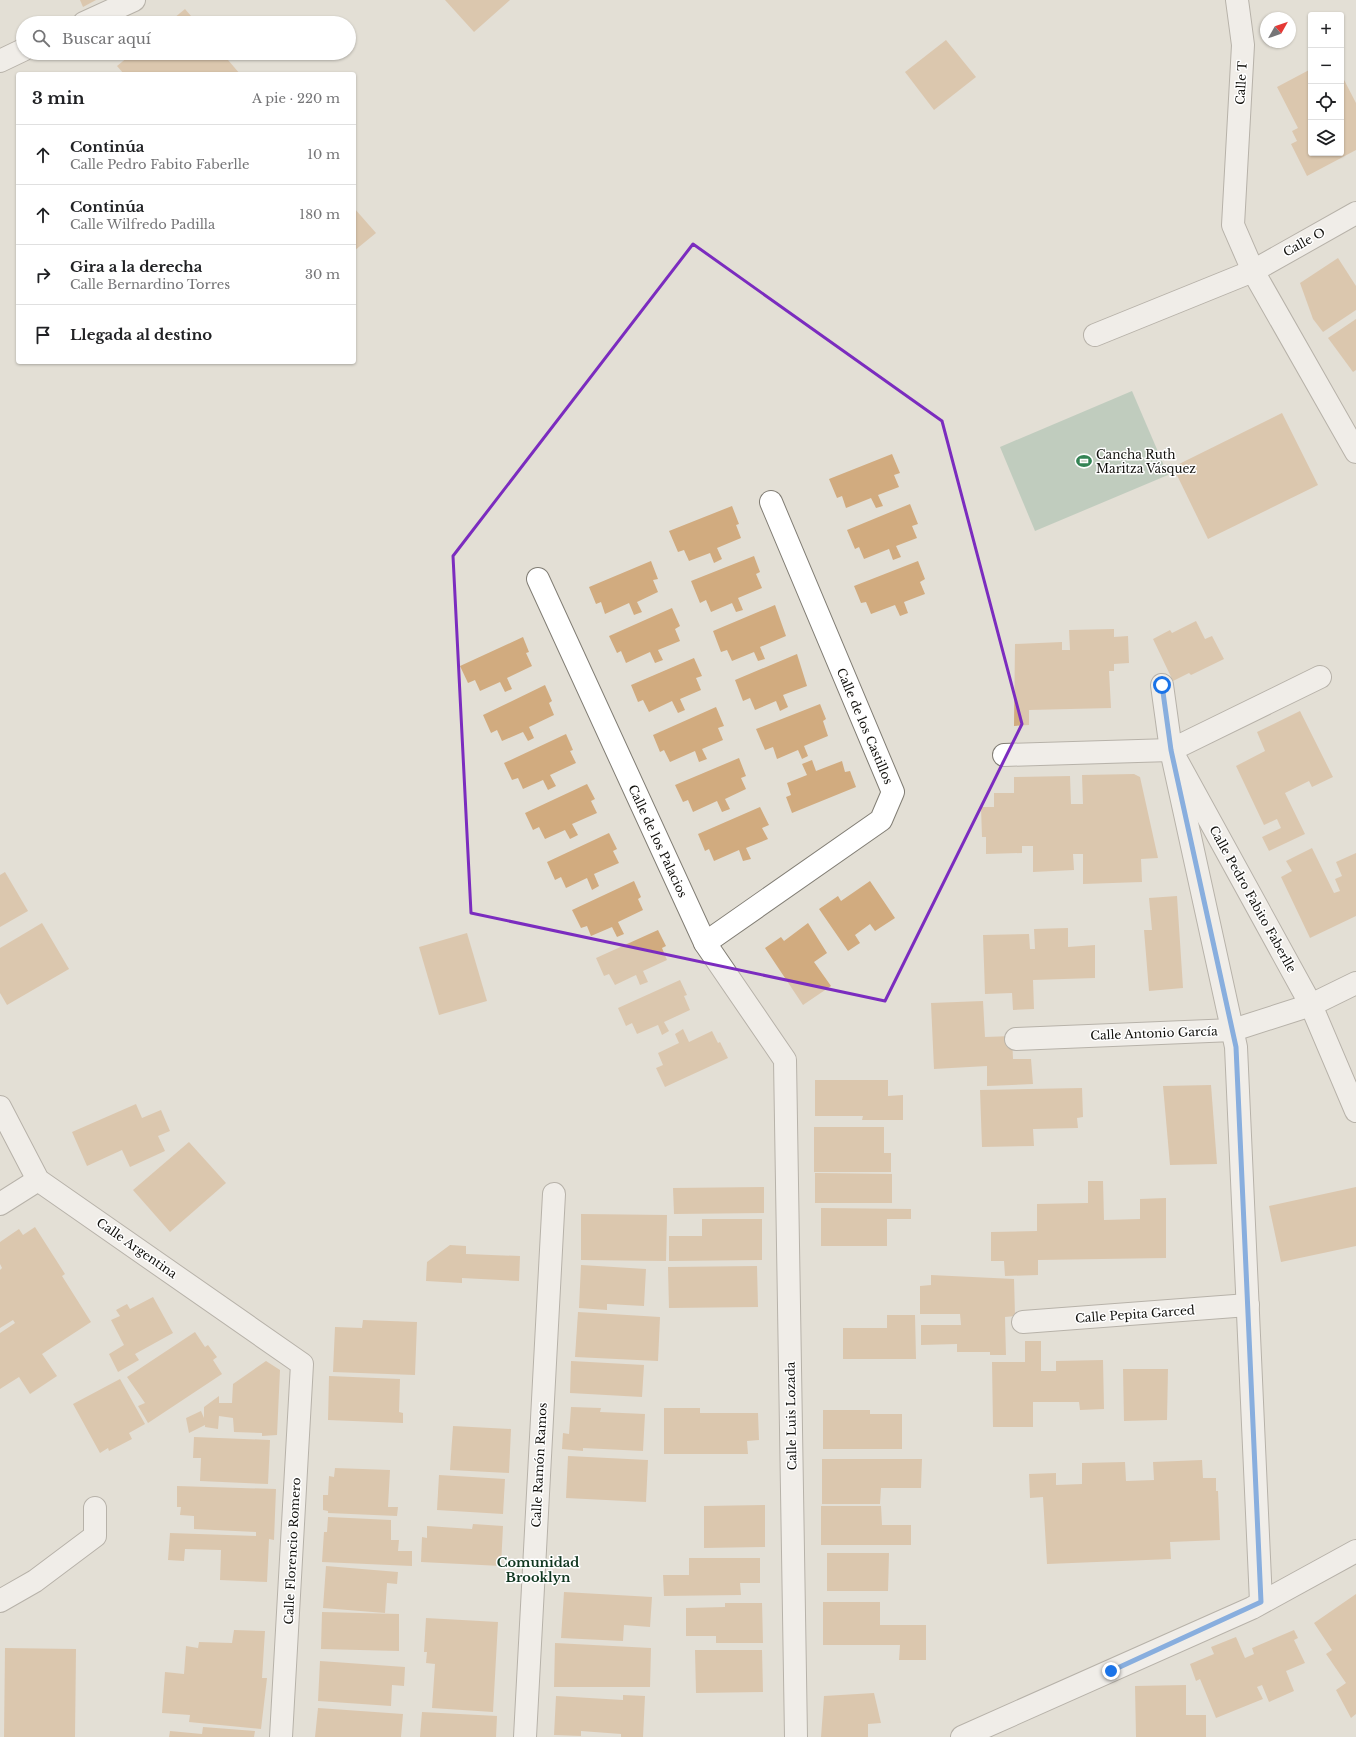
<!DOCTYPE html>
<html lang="es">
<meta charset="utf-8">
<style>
:root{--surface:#fff;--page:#f2f2f2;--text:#202124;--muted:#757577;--line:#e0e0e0}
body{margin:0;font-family:"Libre Baskerville",serif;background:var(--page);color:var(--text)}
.controls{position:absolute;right:12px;top:12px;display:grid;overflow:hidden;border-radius:4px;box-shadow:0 1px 3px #0004}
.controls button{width:36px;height:36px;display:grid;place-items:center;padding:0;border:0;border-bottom:1px solid var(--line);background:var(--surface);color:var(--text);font:20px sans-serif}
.compass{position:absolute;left:1260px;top:12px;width:36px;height:36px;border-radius:50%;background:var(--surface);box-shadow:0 1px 3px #0004;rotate:50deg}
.stop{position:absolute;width:12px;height:12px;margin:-9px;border:3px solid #1a73e8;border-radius:50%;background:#fff}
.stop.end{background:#1a73e8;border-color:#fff;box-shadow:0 1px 4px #0008}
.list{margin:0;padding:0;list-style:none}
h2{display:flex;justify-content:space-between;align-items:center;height:52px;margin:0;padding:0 16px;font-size:17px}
h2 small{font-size:13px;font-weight:400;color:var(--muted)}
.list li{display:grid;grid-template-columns:26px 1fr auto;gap:12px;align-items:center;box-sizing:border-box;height:60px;padding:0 16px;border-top:1px solid var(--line)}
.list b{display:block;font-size:15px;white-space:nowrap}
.list p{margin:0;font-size:13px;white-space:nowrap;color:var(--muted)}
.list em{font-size:13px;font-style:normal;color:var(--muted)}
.icon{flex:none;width:22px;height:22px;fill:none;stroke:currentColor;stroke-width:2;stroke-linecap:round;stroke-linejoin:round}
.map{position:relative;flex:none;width:1356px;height:1737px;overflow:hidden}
.search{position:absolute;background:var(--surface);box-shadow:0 1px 3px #0004;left:16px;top:16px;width:340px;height:44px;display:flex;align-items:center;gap:10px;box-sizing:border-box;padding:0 14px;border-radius:22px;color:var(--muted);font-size:15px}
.panel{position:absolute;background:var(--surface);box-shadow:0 1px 3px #0004;left:16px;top:72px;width:340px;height:292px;border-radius:4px}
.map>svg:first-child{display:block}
.green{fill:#95b7a3}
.building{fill:#d1ab7f}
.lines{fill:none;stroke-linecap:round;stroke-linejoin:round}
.minor-casing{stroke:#817d74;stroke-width:24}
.minor{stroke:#fff;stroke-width:22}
.route{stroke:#1a73e8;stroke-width:5}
.marked{fill:none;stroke:#7b2cbf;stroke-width:3;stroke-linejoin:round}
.labels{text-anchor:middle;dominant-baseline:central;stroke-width:3;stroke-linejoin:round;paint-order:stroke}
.street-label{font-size:12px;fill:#12110d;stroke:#fff}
.poi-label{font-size:12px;fill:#12110d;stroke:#fff;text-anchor:start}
.neighbourhood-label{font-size:13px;font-weight:bold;fill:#0f361f;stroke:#fff}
</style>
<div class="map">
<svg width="1356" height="1737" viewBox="0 0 1356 1737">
<rect width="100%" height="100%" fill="#e3dfd5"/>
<!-- green -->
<path class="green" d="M1132 391 1168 475 1035 531 1000 447Z"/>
<!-- building -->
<g class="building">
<path d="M80 0H96L83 7Z"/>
<path d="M445 0H510L474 32Z"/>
<path d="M185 9 197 23H168Z"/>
<path d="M946 40 976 77 934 110 905 72Z"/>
<path d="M133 53H222L240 74H124L117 66Z"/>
<path d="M1311 69V153H1341V74L1356 103V150L1307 176 1291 144 1297 141 1292 131 1298 128 1277 87Z"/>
<path d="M354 208 376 233 354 251Z"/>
<path d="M1338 258 1356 286V310L1323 332 1313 319 1300 283Z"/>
<path d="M1356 319V370L1353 372 1328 338Z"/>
<path d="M1282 413 1318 485 1208 539 1173 467Z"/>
<path d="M892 454 900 473 894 475 899 487 878 495 883 506 876 508 871 498 846 508 842 496 837 498 829 479Z"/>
<path d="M910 504 918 524 912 526 917 538 896 546 901 557 893 560 889 549 864 559 859 547 855 549 847 530Z"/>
<path d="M732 506 739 524 736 525 741 538 717 548 722 559 714 563 710 553 689 561 684 550 678 552 669 531Z"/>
<path d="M754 556 760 572 756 574 762 588 738 598 743 610 736 612 732 603 711 612 706 600 700 603 691 581Z"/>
<path d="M651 561 658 579 653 580 658 592 637 602 642 612 634 615 629 603 605 614 601 602 596 604 589 587Z"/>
<path d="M918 561 925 579 920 582 925 594 904 602 908 613 900 616 895 605 871 614 866 602 861 603 854 586Z"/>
<path d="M775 605 786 636 760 647 765 659 758 661 754 652 732 661 727 650 721 652 713 631Z"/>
<path d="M672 608 680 626 675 629 680 641 658 650 663 660 655 663 650 652 626 663 621 651 617 653 609 636Z"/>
<path d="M1196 621 1205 639 1212 636 1224 659 1191 675 1189 673 1173 681 1153 639 1170 630 1172 633Z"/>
<path d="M1114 629V637L1128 636 1129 663 1114 664V671H1109L1111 708 1029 710V725L1014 726 1015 644 1062 642V650H1070L1069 630Z"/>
<path d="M523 637 529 652 526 653 532 666 507 678 512 689 505 692 500 682 480 691 475 680 468 683 460 666Z"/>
<path d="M797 654 807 686 783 695 788 707 780 711 776 701 755 710 750 698 743 701 735 680Z"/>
<path d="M694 658 702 676 696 678 701 690 680 699 685 710 678 713 672 701 649 712 643 700 638 702 631 685Z"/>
<path d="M545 685 552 701 549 703 554 715 529 727 534 738 528 741 523 732 502 741 497 730 491 733 483 715Z"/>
<path d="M820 704 826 719 823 721 828 736 804 746 808 756 802 759 798 750 777 759 773 747 765 750 756 729Z"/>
<path d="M716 707 724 726 718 728 723 740 702 749 707 759 699 762 695 751 670 762 664 750 660 752 653 735Z"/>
<path d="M1300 711 1333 777 1312 787 1309 781 1285 793 1305 834 1269 851 1262 837 1281 828 1277 819 1264 825 1236 766 1265 751 1257 732Z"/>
<path d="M566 734 573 750 570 751 576 763 550 775 556 786 548 790 543 780 523 789 518 778 512 780 504 763Z"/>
<path d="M739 758 746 776 741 778 746 789 725 799 730 809 722 812 717 801 693 812 688 800 683 802 675 785Z"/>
<path d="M812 760 816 771 842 761 845 772 850 771 856 787 792 813 786 797 791 795 787 783 807 775 802 764Z"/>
<path d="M1134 774 1140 777 1158 858 1141 859 1142 882 1083 884V854H1073L1074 870 1033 872V846H1022V853L986 854V837H982L981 807H994V793H1014V777L1070 776 1071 804H1083L1082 775Z"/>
<path d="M587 784 595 799 591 801 597 813 572 824 578 835 570 839 565 830 545 839 539 827 533 830 525 813Z"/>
<path d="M760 807 769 825 762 828 768 839 746 848 751 859 743 861 739 850 714 861 709 849 705 851 698 834Z"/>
<path d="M609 833 617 849 613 851 619 863 594 874 599 886 592 890 587 878 566 888 561 877 555 880 547 862Z"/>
<path d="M1312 848 1334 893 1340 891 1335 879 1342 876 1336 862 1356 853V916L1310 938 1281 877 1292 871 1286 861Z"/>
<path d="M5 872 28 911 0 927V875Z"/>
<path d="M634 881 641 897 638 899 643 910 618 922 624 934 617 937 612 927 591 936 587 926 581 928 572 910Z"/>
<path d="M870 881 895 918 875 931 870 924 855 935 860 943 848 951 819 909 838 896 841 901Z"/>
<path d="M1177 896 1183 988 1149 991 1144 930H1152L1149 898Z"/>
<path d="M42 923 69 969 7 1005 0 993V948Z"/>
<path d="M808 923 827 953 814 962 831 986 803 1005 765 948 781 937 784 941Z"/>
<path d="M1068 928V947L1095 945V978L1033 980 1034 1009 1013 1010 1012 993 985 994 983 935 1029 934 1030 949H1035L1034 929Z"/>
<path d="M658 930 666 946 662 948 667 960 643 971 648 982 640 985 636 975 615 985 609 974 604 976 596 958Z"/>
<path d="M467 933 487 1001 439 1015 419 947Z"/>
<path d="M680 980 687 995 684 996 690 1010 664 1022 669 1031 662 1035 658 1025 637 1034 632 1023 626 1026 618 1008Z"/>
<path d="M983 1001 985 1037 1012 1036 1013 1059H1031L1033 1084 987 1086V1066L934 1069 931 1003Z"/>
<path d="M683 1029 689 1042 712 1031 718 1043 720 1042 728 1058 665 1087 656 1068 663 1065 658 1053 679 1043 675 1034Z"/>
<path d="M815 1080H888V1096L903 1095V1120H862L863 1116H815Z"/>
<path d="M1211 1085 1217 1164 1170 1165 1163 1086Z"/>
<path d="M1082 1088 1083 1117 1077 1118 1078 1128 1033 1129 1034 1146 982 1147 980 1090Z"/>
<path d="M136 1104 142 1118 161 1110 170 1131 158 1136 165 1151 130 1167 122 1150 87 1166 72 1132Z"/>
<path d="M814 1127H884V1153H891V1172H814Z"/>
<path d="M189 1142 226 1183 170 1232 133 1190Z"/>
<path d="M815 1173 892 1174V1203H815Z"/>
<path d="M1088 1181H1103L1104 1220 1140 1219V1199L1166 1198V1258L1038 1260V1275L1005 1276 1004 1261H991V1232L1037 1231V1204L1088 1203Z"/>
<path d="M764 1187V1213L674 1214 673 1188Z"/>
<path d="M1356 1187V1246L1281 1262 1269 1206Z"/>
<path d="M821 1208 911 1209V1219H887V1246H821Z"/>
<path d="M581 1214 667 1215 666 1261 581 1260Z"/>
<path d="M702 1219H762V1260L669 1261V1236H702Z"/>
<path d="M35 1227 65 1274 62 1276 91 1322 42 1354 57 1376 30 1394 19 1377 0 1389V1333L15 1323 13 1320 0 1328V1270L2 1268 0 1264V1242L19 1229 23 1235Z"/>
<path d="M450 1245 466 1246V1254L520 1256 519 1281 462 1278V1283L426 1281 427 1262Z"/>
<path d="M581 1265 646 1269 644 1306 607 1304V1310L579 1308Z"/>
<path d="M757 1266 758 1307 669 1308 668 1267Z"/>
<path d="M931 1275 1014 1279 1015 1316 1005 1317 1006 1355H990V1352H957V1344L921 1345V1325H961L960 1314H920V1286L931 1285Z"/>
<path d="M153 1297 173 1333 135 1354 139 1360 118 1372 109 1354 124 1345 111 1320 120 1316 116 1310 127 1304 130 1309Z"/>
<path d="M578 1312 660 1317 658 1361 575 1357Z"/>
<path d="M887 1315H915L916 1359H843V1328H887Z"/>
<path d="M363 1320 417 1322 415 1375 333 1372 335 1327 362 1328Z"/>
<path d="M195 1332 205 1347 208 1345 217 1357 213 1360 222 1374 148 1423 138 1406 145 1403 127 1377Z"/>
<path d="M1025 1341H1041V1371H1056V1361L1103 1360 1104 1409 1080 1410 1079 1402H1033V1427H993L992 1362H1025Z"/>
<path d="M266 1361 280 1370 277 1435 262 1436V1433L234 1432 233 1418 219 1416 218 1429 205 1427V1425L189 1433 186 1418 201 1411 204 1418V1407L219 1396V1403H232L233 1384Z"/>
<path d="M571 1361 644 1365 642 1397 570 1393Z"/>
<path d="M1123 1369H1168L1167 1420 1124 1421Z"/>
<path d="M329 1376 400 1379 399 1412 403 1413V1423L328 1420Z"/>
<path d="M120 1379 145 1424 129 1433 132 1439 109 1451 108 1448 100 1453 73 1404Z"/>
<path d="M571 1407 601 1408 600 1412 645 1414 643 1451 583 1448V1451L562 1449 563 1433 569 1434Z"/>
<path d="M664 1408H700V1413H758L759 1440 747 1441 748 1454H664Z"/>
<path d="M823 1410H870V1414H902V1449H823Z"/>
<path d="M453 1426 511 1429 509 1473 450 1470Z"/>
<path d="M194 1437 270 1440 268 1484 200 1481 201 1458H193Z"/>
<path d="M568 1456 648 1460 646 1502 566 1498Z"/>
<path d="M822 1459H922L921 1488H881L880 1504H822Z"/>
<path d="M1202 1460 1203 1478H1216V1491H1218L1220 1540 1170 1542 1171 1559 1047 1564 1043 1497 1030 1498 1029 1474 1056 1473V1485L1082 1484V1463L1125 1462 1126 1481 1154 1480 1153 1462Z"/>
<path d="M335 1468 390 1470 388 1507H398L397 1516 328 1513V1511L323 1510V1495H328L329 1476 334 1477Z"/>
<path d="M439 1475 505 1479 503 1514 437 1510Z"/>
<path d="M177 1486 276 1489 274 1540 269 1539 267 1582 220 1580 221 1550 185 1549 184 1561 168 1560 170 1533 256 1536V1532L194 1529V1516L180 1515 181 1507H177Z"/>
<path d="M765 1505V1547L704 1548V1506Z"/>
<path d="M821 1506H881L882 1525H911V1545H821Z"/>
<path d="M328 1517 391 1520V1540H399L398 1551H412V1566L322 1562 324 1532H327Z"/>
<path d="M473 1524 503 1526 501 1566 421 1562 422 1537 427 1538V1526L472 1529Z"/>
<path d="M827 1553H889L888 1591H827Z"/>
<path d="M689 1558H760V1583H740L741 1595 664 1596 663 1575H689Z"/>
<path d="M326 1566 398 1572 397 1584 387 1583 385 1613 323 1608Z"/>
<path d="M564 1592 652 1597 650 1627 624 1625 623 1641 561 1638Z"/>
<path d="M1356 1594V1714L1351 1718 1336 1690 1346 1683 1326 1654 1332 1650 1314 1623Z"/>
<path d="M823 1602H880V1625H926V1660H899L900 1645H823Z"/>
<path d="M725 1603H762L763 1643H716V1636H686V1608L725 1607Z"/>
<path d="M322 1612 399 1614V1651L321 1649Z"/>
<path d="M426 1618 498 1622 493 1712 432 1708 435 1664 426 1663 427 1652H424Z"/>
<path d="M234 1630 265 1631 262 1678H267L261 1729 189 1722 190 1715 162 1713 165 1672 184 1674 186 1646 198 1648 199 1642 232 1643Z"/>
<path d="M1294 1630 1298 1638 1294 1640 1305 1663 1286 1671 1294 1691 1269 1702 1262 1685 1257 1687 1263 1699 1216 1718 1200 1679 1196 1681 1190 1664 1214 1654 1211 1647 1236 1637 1245 1658 1254 1654 1252 1648Z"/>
<path d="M555 1643 651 1648 650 1687H554Z"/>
<path d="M5 1648 76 1649 75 1737H4Z"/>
<path d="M695 1650H762L763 1692 696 1693Z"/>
<path d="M320 1661 405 1667 404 1686 392 1685 391 1706 318 1701Z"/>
<path d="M1186 1685V1715H1206V1737H1136L1135 1686Z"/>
<path d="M874 1693 881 1723 868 1724V1737H821L824 1696Z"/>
<path d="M623 1695 645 1696 643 1737H621V1734L581 1731V1736L554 1735 556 1696 623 1700Z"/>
<path d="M318 1708 403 1714 401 1737H315Z"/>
<path d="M422 1712 497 1716 496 1737H420Z"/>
<path d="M203 1727 255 1731 254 1737H169L170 1731 202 1734Z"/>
</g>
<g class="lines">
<defs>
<g id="minor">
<path d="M1237 0 1243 45 1233 225 1253 271 1356 452"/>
<path d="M84 23 134 0"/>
<path d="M0 61 23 50"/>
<path d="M1095 335 1253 271 1356 213"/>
<path d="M538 579 705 943 785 1060 796 1737"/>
<path d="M1162 685 1171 750 1311 1005 1356 1111"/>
<path d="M1171 750 1236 1047 1261 1602"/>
<path d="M1004 755 1171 750 1320 677"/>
<path d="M705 943 881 820 893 792 771 502"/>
<path d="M1016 1039 1233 1030 1311 1005 1356 983"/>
<path d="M0 1107 38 1180 302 1364 281 1737"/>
<path d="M0 1204 38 1180"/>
<path d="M1023 1322 1248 1305"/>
<path d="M0 1601 35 1581 95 1536V1508"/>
<path d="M525 1737 554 1194"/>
<path d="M962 1737 1252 1608 1356 1551"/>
</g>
</defs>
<!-- minor casing -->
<use href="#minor" class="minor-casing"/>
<!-- minor -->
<use href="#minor" class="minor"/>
</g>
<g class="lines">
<!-- route -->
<path class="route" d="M1111 1671 1261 1602 1236 1047 1171 750 1162 685"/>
</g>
<!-- marked area -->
<path d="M0 0H1356V1737H0ZM693 244 942 421 1022 724 885 1001 471 913 453 556Z" fill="#e3dfd5" fill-opacity=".55" fill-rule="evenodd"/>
<path class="marked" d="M693 244 942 421 1022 724 885 1001 471 913 453 556Z"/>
<!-- icons -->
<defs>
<symbol id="stadium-bare" viewBox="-9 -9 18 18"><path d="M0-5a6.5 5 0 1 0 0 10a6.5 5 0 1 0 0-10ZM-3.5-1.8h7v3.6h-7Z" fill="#338354" stroke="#fff" stroke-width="2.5" paint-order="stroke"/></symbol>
</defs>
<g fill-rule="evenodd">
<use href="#stadium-bare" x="1073" y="450" width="22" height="22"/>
</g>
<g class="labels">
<!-- street labels -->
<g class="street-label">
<text transform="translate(1241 83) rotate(-87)">Calle T</text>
<text transform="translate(1304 242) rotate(-29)">Calle O</text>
<text transform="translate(865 726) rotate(67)">Calle de los Castillos</text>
<text transform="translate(658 841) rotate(65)">Calle de los Palacios</text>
<text transform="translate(1253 899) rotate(61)">Calle Pedro Fabito Faberlle</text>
<text transform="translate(1154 1033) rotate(-2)">Calle Antonio García</text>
<text transform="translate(137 1248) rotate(35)">Calle Argentina</text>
<text transform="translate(1135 1314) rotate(-4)">Calle Pepita Garced</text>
<text transform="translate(791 1416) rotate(-91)">Calle Luis Lozada</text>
<text transform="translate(539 1465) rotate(-87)">Calle Ramón Ramos</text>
<text transform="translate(292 1551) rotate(-87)">Calle Florencio Romero</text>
</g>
<!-- poi labels -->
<g class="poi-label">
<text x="1096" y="454">Cancha Ruth<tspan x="1096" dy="14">Maritza Vásquez</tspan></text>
</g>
<!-- neighbourhood labels -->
<g class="neighbourhood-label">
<text x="538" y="1562">Comunidad<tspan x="538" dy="15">Brooklyn</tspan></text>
</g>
</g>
</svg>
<div class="controls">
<button>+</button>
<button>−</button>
<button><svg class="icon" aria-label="locate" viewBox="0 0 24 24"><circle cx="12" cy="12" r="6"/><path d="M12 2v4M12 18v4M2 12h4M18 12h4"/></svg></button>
<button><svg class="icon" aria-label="layers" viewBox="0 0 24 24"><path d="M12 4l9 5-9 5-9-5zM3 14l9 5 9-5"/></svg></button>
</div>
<svg class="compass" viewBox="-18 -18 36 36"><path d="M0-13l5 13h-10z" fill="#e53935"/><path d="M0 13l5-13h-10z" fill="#757577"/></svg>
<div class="stop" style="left:1162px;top:685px"></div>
<div class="stop end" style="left:1111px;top:1671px"></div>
<div class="search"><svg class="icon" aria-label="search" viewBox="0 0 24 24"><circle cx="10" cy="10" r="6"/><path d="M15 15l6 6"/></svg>Buscar aquí</div>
<section class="panel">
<h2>3 min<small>A pie · 220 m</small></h2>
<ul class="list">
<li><svg class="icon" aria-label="ahead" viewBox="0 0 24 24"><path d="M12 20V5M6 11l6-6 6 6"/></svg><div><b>Continúa</b><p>Calle Pedro Fabito Faberlle</p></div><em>10 m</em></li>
<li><svg class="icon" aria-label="ahead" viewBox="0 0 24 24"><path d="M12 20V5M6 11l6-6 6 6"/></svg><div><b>Continúa</b><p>Calle Wilfredo Padilla</p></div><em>180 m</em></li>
<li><svg class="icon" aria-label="right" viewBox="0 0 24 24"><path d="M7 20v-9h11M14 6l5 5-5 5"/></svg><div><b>Gira a la derecha</b><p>Calle Bernardino Torres</p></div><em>30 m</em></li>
<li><svg class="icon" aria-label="arrive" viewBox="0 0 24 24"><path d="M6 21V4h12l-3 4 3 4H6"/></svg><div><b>Llegada al destino</b></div></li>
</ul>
</section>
</div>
